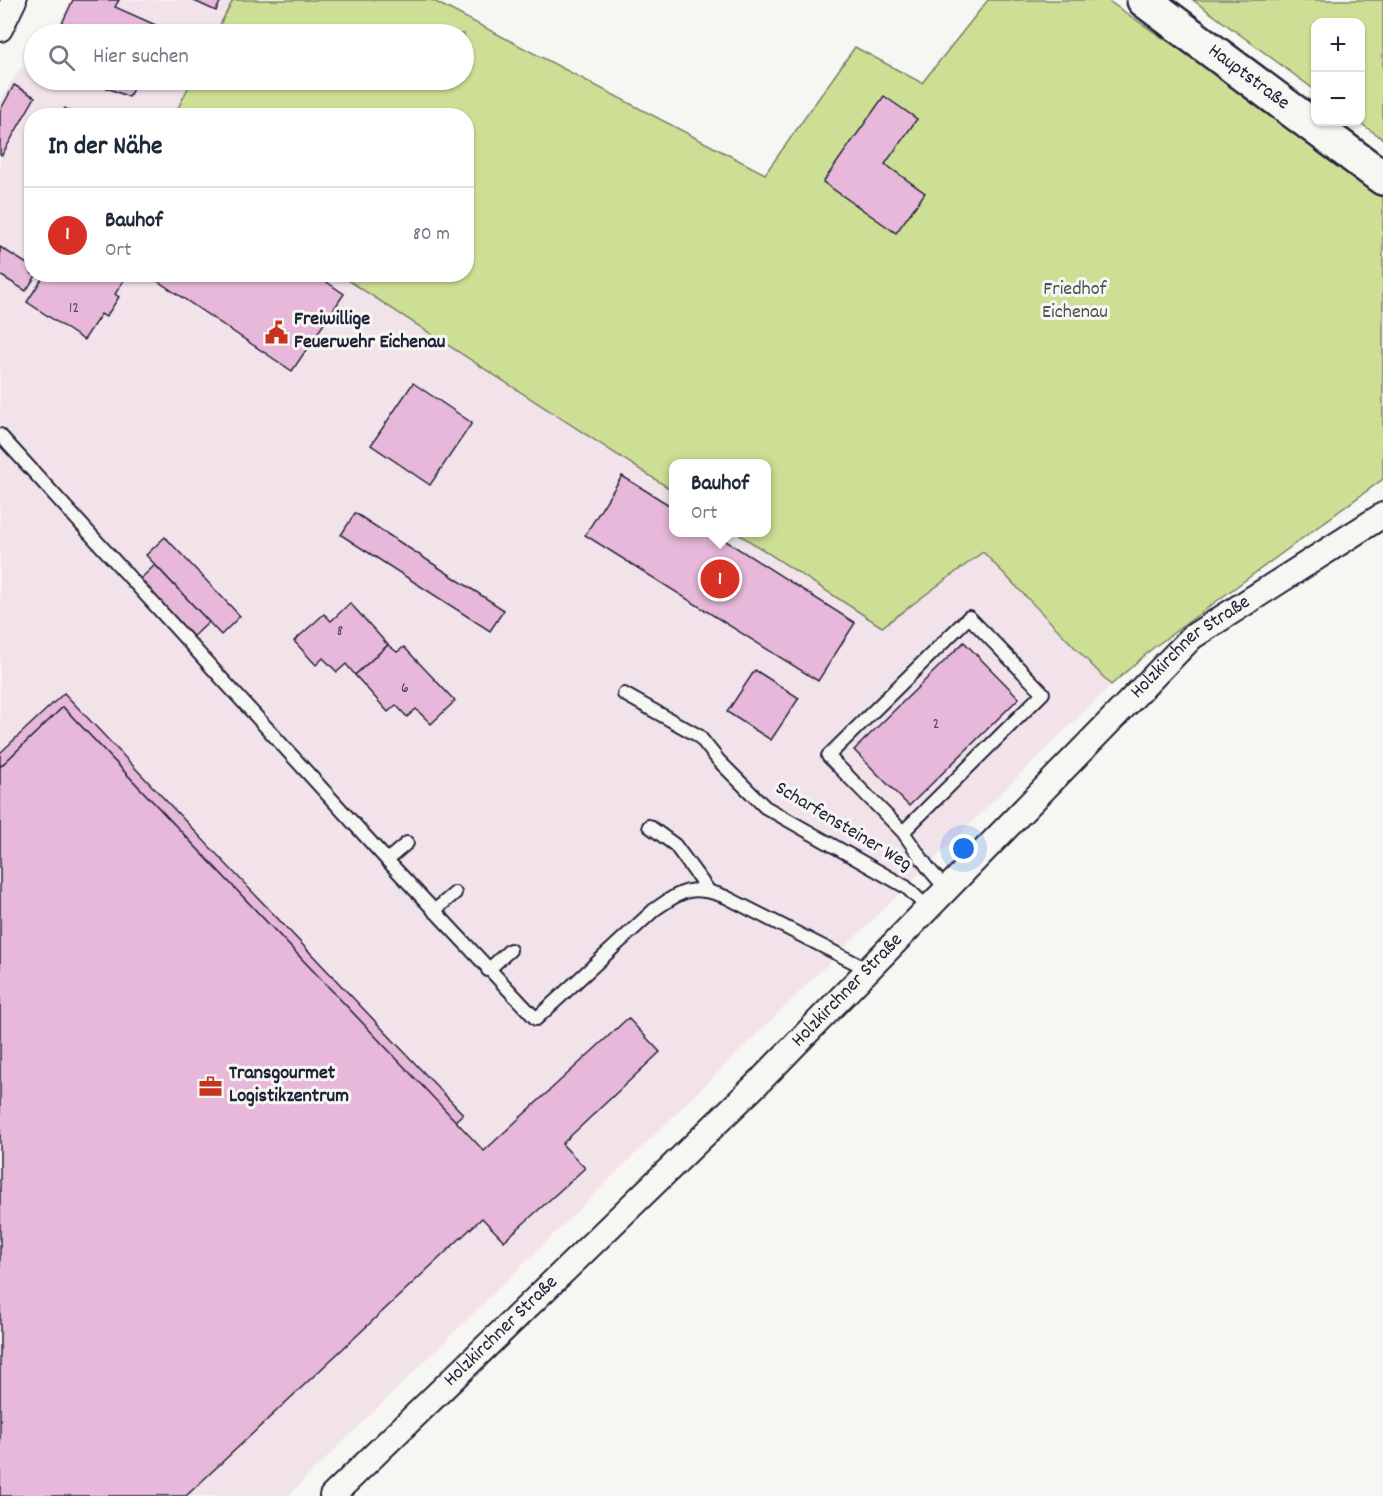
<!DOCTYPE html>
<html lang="de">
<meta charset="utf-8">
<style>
:root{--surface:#fff;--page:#f6f6f7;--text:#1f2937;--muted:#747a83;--line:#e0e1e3;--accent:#d93025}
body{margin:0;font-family:Dekko,sans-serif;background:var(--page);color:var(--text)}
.controls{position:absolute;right:18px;top:18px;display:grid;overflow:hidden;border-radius:12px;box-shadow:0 2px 4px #0004}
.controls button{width:54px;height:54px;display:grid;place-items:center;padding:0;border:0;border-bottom:2px solid var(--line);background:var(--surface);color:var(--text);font:30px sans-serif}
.you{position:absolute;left:964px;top:849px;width:21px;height:21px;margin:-15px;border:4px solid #fff;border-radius:50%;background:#1a73e8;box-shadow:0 0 0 9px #1a73e833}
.badge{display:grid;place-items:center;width:39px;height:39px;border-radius:50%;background:var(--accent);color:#fff;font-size:20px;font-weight:700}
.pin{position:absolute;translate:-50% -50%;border:3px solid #fff;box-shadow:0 2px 6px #0006}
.popup{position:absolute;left:669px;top:459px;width:102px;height:78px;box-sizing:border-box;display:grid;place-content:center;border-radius:12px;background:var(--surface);filter:drop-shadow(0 2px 4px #0005);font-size:20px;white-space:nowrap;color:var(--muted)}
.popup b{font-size:22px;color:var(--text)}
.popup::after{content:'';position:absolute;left:50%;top:100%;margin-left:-12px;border:12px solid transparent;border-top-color:var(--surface)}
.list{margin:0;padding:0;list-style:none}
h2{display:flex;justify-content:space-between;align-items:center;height:78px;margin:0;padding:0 24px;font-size:26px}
h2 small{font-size:20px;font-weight:400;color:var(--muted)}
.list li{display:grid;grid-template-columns:39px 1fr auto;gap:18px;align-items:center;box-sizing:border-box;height:96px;padding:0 24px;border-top:2px solid var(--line)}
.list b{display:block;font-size:22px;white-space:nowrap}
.list p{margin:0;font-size:20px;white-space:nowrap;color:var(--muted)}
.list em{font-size:20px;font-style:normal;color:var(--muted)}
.icon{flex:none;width:33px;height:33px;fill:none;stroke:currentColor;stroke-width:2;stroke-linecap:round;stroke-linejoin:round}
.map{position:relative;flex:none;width:1383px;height:1496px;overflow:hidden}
.search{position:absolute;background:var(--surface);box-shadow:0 2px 4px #0004;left:24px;top:24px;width:450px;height:66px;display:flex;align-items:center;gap:15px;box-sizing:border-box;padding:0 21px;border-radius:33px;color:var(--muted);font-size:22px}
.panel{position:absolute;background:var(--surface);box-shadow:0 2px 4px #0004;left:24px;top:108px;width:450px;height:174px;border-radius:24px}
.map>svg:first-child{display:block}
.built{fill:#f2e3ea}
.green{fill:#cddf94;stroke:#788068;stroke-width:1.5}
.building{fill:#e7b8d9;stroke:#22223b;stroke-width:1.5}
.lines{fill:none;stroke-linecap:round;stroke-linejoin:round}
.service-casing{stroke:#22223b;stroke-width:16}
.minor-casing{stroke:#22223b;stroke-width:28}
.secondary-casing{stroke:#22223b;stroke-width:38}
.service{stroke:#f6f6f2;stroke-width:12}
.minor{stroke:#f6f6f2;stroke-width:24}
.secondary{stroke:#f6f6f2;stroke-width:33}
.labels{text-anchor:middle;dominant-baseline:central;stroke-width:6;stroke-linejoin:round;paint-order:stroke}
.number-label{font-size:16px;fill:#534862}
.street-label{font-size:20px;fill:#22223b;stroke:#f6f6f2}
.park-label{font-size:20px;fill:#4d5151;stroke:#f6f6f2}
.poi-label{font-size:20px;font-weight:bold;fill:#22223b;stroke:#f6f6f2;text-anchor:start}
</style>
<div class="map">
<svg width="1383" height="1496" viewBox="0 0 1383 1496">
<rect width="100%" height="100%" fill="#f6f6f2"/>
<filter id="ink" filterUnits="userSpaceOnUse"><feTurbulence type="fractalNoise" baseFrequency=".0167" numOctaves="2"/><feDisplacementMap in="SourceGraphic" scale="12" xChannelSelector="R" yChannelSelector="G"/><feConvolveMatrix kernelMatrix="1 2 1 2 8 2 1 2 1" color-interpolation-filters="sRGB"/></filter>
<g filter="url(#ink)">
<!-- built -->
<g class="built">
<path d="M71 0H233L215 34H54Z"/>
<path d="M21 67 34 76V80H192L174 115 32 116V274L340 275 673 491 674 532 737 533 882 627 983 552 1111 685 288 1496H0V100Z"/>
</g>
<!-- green -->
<g class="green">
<path d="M233 0H432L765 174 855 47 922 83 988 0H1107L1283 120 1383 197V479L1153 648 1111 685 983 552 882 627 737 533 766 532V464H674L673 491 340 275 466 274V116H174L192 80H464V34H215Z"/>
<path d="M1193 0H1383V139L1359 122H1360V22H1316L1315 90Z"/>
</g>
<!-- building -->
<g class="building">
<path d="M73 0H119L115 7 160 27 157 34H57Z"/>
<path d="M192 0H221L216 11Z"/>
<path d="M88 80H137L129 97Z"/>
<path d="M14 85 35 97 2 155 0 154V111Z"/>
<path d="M884 96 917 119 885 164 925 193 896 233 823 182Z"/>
<path d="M65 108 76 116H60Z"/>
<path d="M0 247 32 267V274H37L26 291 0 275Z"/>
<path d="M45 274H128L115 294 119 297 106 317 101 314 84 340 27 302Z"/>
<path d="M147 274H315L344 294 292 371Z"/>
<path d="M413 383 472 423 430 485 371 445Z"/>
<path d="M622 476 674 508V532H712L855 623 818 681 585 535Z"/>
<path d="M355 513 504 610 490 631 341 535Z"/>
<path d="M165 537 240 616 221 635 146 555Z"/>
<path d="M155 565 209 622 192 638 138 581Z"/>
<path d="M350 603 388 645 355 675 346 664 337 672 323 658 316 665 294 641 324 614 331 621Z"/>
<path d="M964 642 1019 698 909 806 854 750Z"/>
<path d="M388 645 397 652 404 647 455 701 431 724 416 709 407 717 396 705 388 712 355 675Z"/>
<path d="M755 670 799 698 771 740 727 712Z"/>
<path d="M64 693 463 1114 455 1121 63 707 0 767V753Z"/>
<path d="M63 707 484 1151 628 1018 660 1052 562 1144 585 1168 504 1241 482 1218 186 1496H0V767Z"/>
</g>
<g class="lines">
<defs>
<g id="service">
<path d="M0 435 387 860 536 1019 654 910C682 890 693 884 726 897L867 969"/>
<path d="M624 694 699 736 719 761 765 807 906 887 928 908"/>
<path d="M649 826 675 845 708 890"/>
<path d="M903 832 1043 693 969 617 828 756 903 832 929 869 947 890"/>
<path d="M387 860 407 843"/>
<path d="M434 911 455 893"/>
<path d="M488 970 510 950"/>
</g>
<g id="minor">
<path d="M0 29 14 0"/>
<path id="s1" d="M332 1496 759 1082 1192 637 1383 515"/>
</g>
<g id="secondary">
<path id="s2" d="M1144 0 1383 178"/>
</g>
</defs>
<!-- service casing -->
<use href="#service" class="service-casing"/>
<!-- minor casing -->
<use href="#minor" class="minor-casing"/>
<!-- secondary casing -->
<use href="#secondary" class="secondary-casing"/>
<!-- service -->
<use href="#service" class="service"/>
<!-- minor -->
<use href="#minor" class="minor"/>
<!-- secondary -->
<use href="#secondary" class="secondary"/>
</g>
</g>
<!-- icons -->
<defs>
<symbol id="civic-bare" viewBox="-9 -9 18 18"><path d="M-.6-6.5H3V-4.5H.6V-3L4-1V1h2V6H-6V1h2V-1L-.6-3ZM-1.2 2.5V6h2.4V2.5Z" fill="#c8321e" stroke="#f6f6f2" stroke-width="2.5" paint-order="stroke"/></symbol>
<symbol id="office-bare" viewBox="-9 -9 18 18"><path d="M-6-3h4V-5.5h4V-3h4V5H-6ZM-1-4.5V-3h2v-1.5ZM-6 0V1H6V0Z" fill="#c8321e" stroke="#f6f6f2" stroke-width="2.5" paint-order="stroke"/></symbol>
</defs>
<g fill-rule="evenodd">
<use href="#civic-bare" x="260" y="316" width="33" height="33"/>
<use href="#office-bare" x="194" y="1070" width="33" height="33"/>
</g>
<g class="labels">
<!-- number labels -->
<g class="number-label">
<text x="74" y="308">12</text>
<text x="340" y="631">8</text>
<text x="405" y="688">6</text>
<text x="936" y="724">2</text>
</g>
<!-- street labels -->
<g class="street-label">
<text stroke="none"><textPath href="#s2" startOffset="130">Hauptstraße</textPath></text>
<text stroke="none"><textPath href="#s1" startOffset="1208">Holzkirchner Straße</textPath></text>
<text transform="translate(843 827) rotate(31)">Scharfensteiner Weg</text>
<text stroke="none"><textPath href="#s1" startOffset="722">Holzkirchner Straße</textPath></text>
<text stroke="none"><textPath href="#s1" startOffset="236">Holzkirchner Straße</textPath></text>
</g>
<!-- park labels -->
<g class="park-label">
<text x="1075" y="290">Friedhof<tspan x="1075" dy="23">Eichenau</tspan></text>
</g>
<!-- poi labels -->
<g class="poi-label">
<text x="294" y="320">Freiwillige<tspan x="294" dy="23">Feuerwehr Eichenau</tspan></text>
<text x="229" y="1074">Transgourmet<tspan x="229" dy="23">Logistikzentrum</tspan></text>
</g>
</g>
</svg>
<div class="controls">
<button>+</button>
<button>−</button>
</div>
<div class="you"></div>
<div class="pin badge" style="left:720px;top:579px">1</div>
<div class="popup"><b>Bauhof</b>Ort</div>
<div class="search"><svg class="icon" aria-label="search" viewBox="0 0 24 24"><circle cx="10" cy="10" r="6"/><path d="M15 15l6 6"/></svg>Hier suchen</div>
<section class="panel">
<h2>In der Nähe<small></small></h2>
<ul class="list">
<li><span class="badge">1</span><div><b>Bauhof</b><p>Ort</p></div><em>80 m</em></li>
</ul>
</section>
</div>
